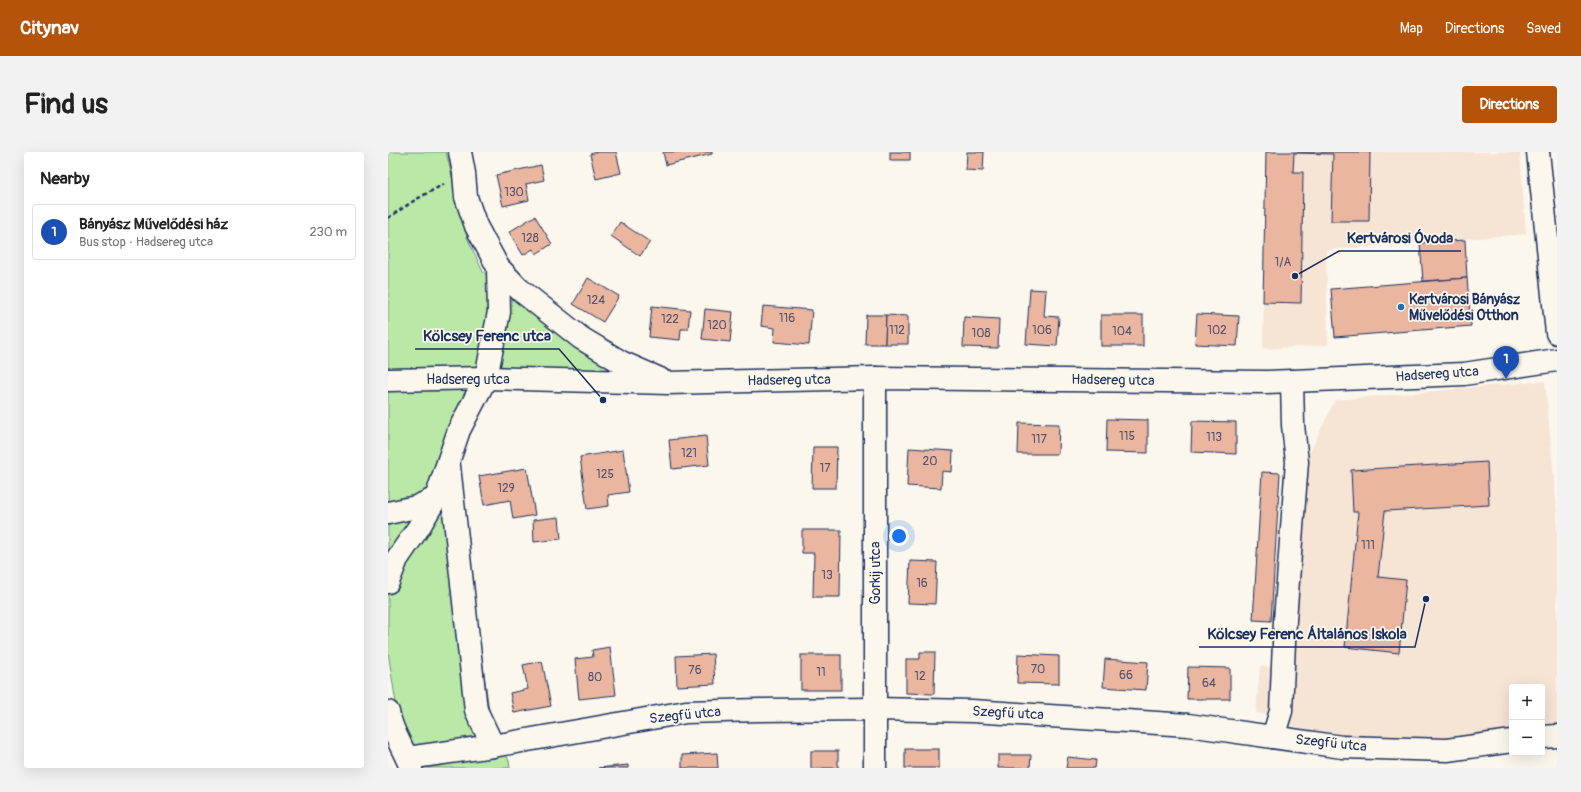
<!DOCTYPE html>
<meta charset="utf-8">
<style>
:root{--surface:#fff;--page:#f2f2f2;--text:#222;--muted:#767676;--line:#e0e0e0;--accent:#b45309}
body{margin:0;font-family:Pangolin,sans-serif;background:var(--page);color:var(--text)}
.controls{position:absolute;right:12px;bottom:12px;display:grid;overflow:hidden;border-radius:4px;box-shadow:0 4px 16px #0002}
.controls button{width:36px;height:36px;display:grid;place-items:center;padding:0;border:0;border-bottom:1px solid var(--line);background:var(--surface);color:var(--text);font:20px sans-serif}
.you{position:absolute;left:511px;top:384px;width:14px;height:14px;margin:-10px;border:3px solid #fff;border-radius:50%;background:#1a73e8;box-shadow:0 0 0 6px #1a73e833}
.badge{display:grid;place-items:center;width:26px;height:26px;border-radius:50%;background:var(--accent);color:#fff;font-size:13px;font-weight:700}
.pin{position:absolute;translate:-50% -33px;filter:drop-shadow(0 1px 2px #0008)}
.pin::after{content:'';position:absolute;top:21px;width:14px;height:12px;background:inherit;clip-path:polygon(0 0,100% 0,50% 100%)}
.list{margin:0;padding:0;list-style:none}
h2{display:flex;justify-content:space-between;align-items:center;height:52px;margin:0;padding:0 16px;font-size:17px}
h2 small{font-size:13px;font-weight:400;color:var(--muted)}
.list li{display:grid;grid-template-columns:26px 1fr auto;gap:12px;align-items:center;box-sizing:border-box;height:56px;margin:0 8px 8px;padding:0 8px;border:1px solid var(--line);border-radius:4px}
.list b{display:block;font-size:15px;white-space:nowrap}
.list p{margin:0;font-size:13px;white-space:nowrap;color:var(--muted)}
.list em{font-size:13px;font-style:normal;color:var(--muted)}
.map{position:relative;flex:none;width:1169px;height:616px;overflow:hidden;border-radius:4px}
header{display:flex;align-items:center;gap:24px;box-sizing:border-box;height:56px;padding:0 20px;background:var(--accent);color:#fff}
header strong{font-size:19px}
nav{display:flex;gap:22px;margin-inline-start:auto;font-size:14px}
.intro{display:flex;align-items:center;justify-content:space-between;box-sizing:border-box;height:96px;padding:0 24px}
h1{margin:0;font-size:28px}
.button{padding:10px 18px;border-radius:4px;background:var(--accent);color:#fff;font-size:14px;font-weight:700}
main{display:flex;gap:24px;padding:0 24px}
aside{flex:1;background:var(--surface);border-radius:4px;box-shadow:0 4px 16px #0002}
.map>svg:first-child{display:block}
.built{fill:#f6e4d5}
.green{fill:#bae8a6;stroke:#6a8c82}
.building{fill:#ebb69f;stroke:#1b2f5e}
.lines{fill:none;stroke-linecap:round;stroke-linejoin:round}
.minor-casing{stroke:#1b2f5e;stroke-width:25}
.path{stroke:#1b2f5e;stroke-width:2.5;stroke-dasharray:4 3;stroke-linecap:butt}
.minor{stroke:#fbf7ec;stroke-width:22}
.poi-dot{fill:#1f6fb2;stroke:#fbf7ec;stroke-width:1.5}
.labels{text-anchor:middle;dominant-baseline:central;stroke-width:3.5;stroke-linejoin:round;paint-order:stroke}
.number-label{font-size:12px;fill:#4f516e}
.poi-label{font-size:14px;font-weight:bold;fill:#1b2f5e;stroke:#fbf7ec;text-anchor:start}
.street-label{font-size:14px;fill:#1b2f5e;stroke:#fbf7ec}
.leader{fill:none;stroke:#1b2f5e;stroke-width:1.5}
.callout-dot{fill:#1b2f5e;stroke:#fbf7ec;stroke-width:1.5}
.callout-label{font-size:15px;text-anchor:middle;font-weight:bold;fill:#1b2f5e;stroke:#fbf7ec;stroke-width:3.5;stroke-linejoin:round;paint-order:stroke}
</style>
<header>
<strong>Citynav</strong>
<nav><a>Map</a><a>Directions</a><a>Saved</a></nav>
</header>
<div class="intro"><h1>Find us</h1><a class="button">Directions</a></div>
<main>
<aside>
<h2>Nearby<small></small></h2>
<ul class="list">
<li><span class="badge" style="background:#1a4fb4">1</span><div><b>Bányász Művelődési ház</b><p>Bus stop · Hadsereg utca</p></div><em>230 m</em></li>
</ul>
</aside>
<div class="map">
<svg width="1169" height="616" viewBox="0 0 1169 616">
<rect width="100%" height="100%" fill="#fbf7ec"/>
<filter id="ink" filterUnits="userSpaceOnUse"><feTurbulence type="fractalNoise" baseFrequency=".025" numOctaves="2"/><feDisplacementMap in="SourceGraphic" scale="8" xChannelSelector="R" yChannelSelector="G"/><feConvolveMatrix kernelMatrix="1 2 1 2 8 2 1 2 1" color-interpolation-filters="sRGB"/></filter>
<g filter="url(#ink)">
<!-- built -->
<g class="built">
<path d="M878 0H1132L1138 82 938 98 940 193 875 197Z"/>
<path d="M1157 229 1169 359V572L1154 574V535H1124V578L1058 588 952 584 898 573 916 313 947 248Z"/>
<path d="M872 514 890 516 886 563 868 561Z"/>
</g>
<!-- green -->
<path class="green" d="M0 0H58L79 85 95 120 221 214 216 222 84 218 67 312 102 565 121 609 122 616H28L11 571 0 500Z"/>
<!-- building -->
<g class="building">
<path d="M209 0H228L233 21 208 27 202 2Z"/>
<path d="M275 0H324V2L278 13Z"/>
<rect x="502" y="0" width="20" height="8"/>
<path d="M579 0H596L595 19 578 18Z"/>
<path d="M878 0H982L981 69H943L945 2 906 1 905 20H915L913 151 875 150Z"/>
<path d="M153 13 156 28 138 32 141 48 115 54 108 23Z"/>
<path d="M147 64 164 92 148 102 145 97 135 103 121 80Z"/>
<path d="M232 70 262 90 252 104 223 84Z"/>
<path d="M1077 88 1079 126 1035 129 1032 91Z"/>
<path d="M200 126 231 144 215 170 185 152Z"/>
<path d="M1079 126 1083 174 947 185 943 137Z"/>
<path d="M642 137 658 138 656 164 671 165 669 194 638 192Z"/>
<path d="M264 154 302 158 300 177H293L292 188 261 185Z"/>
<path d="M375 154 424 158 421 193 386 190 387 176 373 174Z"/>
<path d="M317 157 345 160 342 190 314 187Z"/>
<path d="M809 162 851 164 849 194 807 192Z"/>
<path d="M478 163H498L497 192H477Z"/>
<path d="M498 163 520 164V192H497Z"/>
<rect x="713" y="163" width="42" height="31"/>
<path d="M576 165 611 167 610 196 575 195Z"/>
<path d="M719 267 760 268V301L718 300Z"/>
<path d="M804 269 848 270V302L803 300Z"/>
<path d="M631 271 671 272 670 302H630Z"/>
<path d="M318 284 321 313 284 317 281 288Z"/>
<path d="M425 295H449L448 336H424Z"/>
<path d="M521 296 565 299 564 320 554 319 553 336 519 334Z"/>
<path d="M235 298 241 340 220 343 221 354 199 357 192 305Z"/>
<path d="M1099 310 1101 353 997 359 990 425 1018 428 1011 501 957 495 970 360H965L963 318Z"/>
<path d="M139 316 147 363 125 367 122 348 96 353 91 324Z"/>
<path d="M874 320 892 321 883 469 865 468Z"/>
<path d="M171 365 173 387 146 390 145 368Z"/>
<path d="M414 378H453L452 445H425L426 401H414Z"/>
<path d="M522 409 549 410 547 452 520 451Z"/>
<path d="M222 495 228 543 191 547 187 507 205 505 204 498Z"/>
<path d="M532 500H547L546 542 518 541V507H532Z"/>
<path d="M325 502 327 532 289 534 288 504Z"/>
<path d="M630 502 671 504V532L629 531Z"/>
<rect x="413" y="503" width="40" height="35"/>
<path d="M717 507 760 510 758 538 715 535Z"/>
<path d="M154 509 163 554 126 561 122 541 140 537 135 513Z"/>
<path d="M800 515 842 516V547H799Z"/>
<rect x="517" y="597" width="34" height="19"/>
<rect x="423" y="599" width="27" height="17"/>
<path d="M329 601 330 616H294V603Z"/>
<path d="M610 603H643L642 616H610Z"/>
<path d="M680 605 708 608 707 616H678Z"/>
<path d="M240 613V616H210Z"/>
</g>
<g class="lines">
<defs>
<g id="minor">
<path d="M1150 0 1169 181"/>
<path d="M110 115 131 137 193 186 233 210 272 227"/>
<path d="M0 228 98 226 280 231 487 226 879 230 1076 222 1169 208"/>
<path d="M61 314 88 558 105 594"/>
<path d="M0 361 28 355 48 346 71 278 98 226 111 160 110 115 88 74 78 45 76 21 72 0"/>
<path d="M0 430 9 407 31 375 48 346"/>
<path d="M0 560C4 581 16 597 23 616"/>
<path d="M885 585 893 559 897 468 909 310 905 273 904 229"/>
<path d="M1154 585 1169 584"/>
<path d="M19 606 105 594 298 560 371 558 487 557 584 559 800 573 954 595 1059 598 1124 589"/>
<path d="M487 616V226"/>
</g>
</defs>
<!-- minor casing -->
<use href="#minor" class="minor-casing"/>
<!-- path -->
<path class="path" d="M0 66 27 48 56 32"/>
<!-- minor -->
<use href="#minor" class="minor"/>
</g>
</g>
<!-- markers -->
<circle class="poi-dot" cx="1013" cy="155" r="4"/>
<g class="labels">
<!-- number labels -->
<g class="number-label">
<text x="126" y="40">130</text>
<text x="142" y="86">128</text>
<text x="895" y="110">1/A</text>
<text x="208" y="148">124</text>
<text x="399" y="166">116</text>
<text x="282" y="167">122</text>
<text x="329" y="173">120</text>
<text x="509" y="178">112</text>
<text x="654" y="178">106</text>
<text x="829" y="178">102</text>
<text x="734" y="179">104</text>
<text x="593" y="181">108</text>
<text x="739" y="284">115</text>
<text x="826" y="285">113</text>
<text x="651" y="287">117</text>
<text x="301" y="301">121</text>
<text x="542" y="309">20</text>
<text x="437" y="316">17</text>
<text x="217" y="322">125</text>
<text x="118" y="336">129</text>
<text x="980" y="393">111</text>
<text x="439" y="423">13</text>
<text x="534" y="431">16</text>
<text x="650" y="517">70</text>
<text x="307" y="518">76</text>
<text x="433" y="520">11</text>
<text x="738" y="523">66</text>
<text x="532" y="524">12</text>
<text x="207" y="525">80</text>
<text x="821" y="531">64</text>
</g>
<!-- poi labels -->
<g class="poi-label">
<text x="1021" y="147">Kertvárosi Bányász<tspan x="1021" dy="16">Művelődési Otthon</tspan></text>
</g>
<!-- street labels -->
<g class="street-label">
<text transform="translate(1049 222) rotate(-4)">Hadsereg utca</text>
<text x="80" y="227">Hadsereg utca</text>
<text transform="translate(401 228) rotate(-1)">Hadsereg utca</text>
<text transform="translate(725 228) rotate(1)">Hadsereg utca</text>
<text transform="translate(487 421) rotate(-90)">Gorkij utca</text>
<text transform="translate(620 561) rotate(3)">Szegfű utca</text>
<text transform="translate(297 563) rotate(-6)">Szegfű utca</text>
<text transform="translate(943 591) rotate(6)">Szegfű utca</text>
</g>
</g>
<!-- callouts -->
<path class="leader" d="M907 124L951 99H1073M215 248L171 197H27M1038 447L1027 495H811"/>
<g class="callout-dot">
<circle cx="907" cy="124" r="4"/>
<circle cx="215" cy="248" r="4"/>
<circle cx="1038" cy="447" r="4"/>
</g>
<g class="callout-label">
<text x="1012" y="91">Kertvárosi Óvoda</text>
<text x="99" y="189">Kölcsey Ferenc utca</text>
<text x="919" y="487">Kölcsey Ferenc Általános Iskola</text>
</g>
</svg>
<div class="controls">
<button>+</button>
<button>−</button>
</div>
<div class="you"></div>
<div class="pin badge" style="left:1118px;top:227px;background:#1a4fb4">1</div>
</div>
</main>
